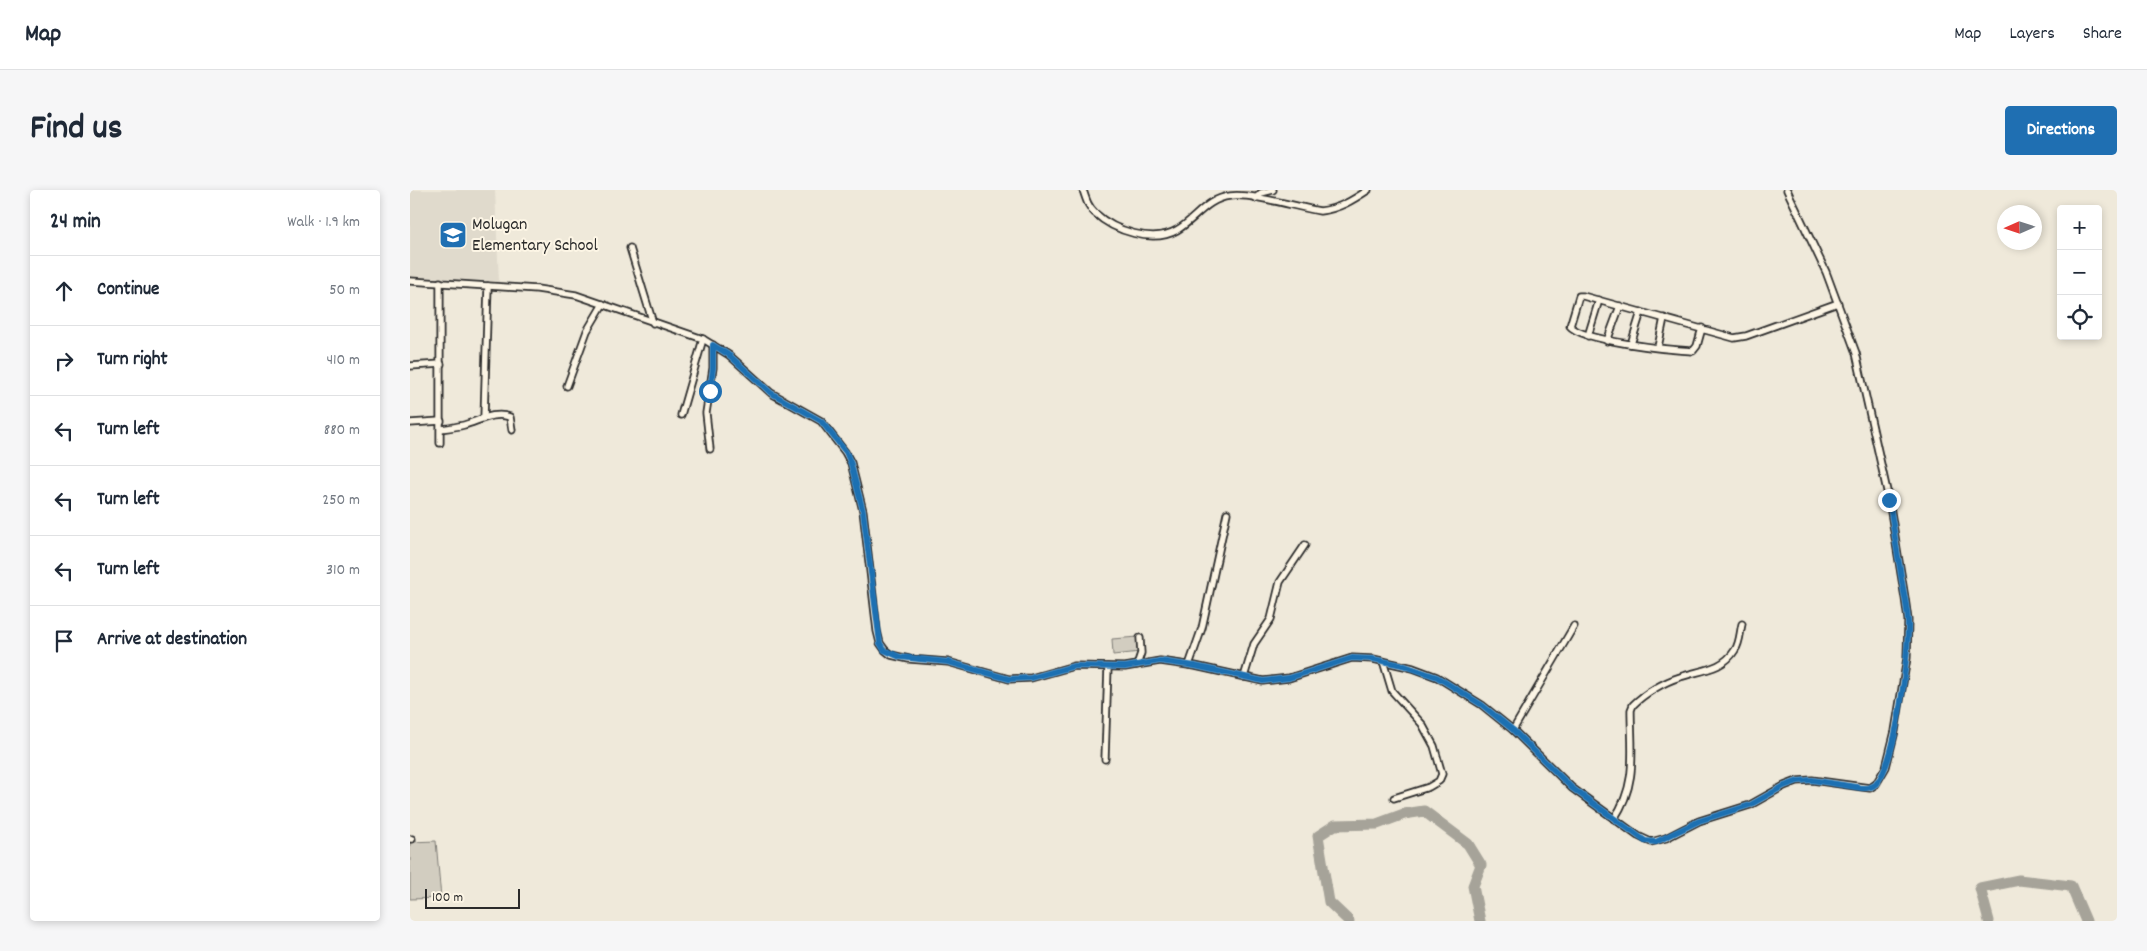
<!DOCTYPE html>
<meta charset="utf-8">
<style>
:root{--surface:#fff;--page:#f6f6f7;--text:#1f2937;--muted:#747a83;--line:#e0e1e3;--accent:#1f6fb2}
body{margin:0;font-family:Dekko,sans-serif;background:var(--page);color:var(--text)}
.controls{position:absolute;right:15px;top:15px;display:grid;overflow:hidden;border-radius:5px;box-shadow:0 2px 8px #0003}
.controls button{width:45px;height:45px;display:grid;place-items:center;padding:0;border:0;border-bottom:1px solid var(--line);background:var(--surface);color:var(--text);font:25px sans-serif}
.compass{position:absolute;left:1587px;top:15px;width:45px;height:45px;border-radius:50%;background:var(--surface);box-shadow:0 2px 8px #0003;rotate:267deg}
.scale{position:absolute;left:15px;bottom:12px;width:95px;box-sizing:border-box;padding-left:5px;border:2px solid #2b2b2b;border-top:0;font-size:14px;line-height:18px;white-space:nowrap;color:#2b2b2b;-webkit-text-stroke:4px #fcf5e5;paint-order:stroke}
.stop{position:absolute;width:15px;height:15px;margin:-11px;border:4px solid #1f6fb2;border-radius:50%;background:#fff}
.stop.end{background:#1f6fb2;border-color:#fff;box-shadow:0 1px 5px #0008}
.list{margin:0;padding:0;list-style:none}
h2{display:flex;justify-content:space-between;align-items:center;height:65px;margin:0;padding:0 20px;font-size:21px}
h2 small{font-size:16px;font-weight:400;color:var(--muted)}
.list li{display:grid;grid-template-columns:32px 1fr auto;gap:15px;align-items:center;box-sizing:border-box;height:70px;padding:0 20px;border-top:1px solid var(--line)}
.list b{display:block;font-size:19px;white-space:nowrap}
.list em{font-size:16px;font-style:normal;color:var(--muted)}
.icon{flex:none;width:28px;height:28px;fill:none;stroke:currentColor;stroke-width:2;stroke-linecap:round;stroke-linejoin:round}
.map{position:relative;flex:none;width:1707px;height:731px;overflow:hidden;border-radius:5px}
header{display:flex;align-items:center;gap:30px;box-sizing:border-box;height:70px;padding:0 25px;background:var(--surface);border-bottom:1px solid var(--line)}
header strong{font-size:24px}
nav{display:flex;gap:28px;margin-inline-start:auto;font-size:18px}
.intro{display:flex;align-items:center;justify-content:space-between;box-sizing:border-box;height:120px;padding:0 30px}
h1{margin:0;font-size:35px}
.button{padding:12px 22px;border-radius:5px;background:var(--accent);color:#fff;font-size:18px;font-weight:700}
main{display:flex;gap:30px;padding:0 30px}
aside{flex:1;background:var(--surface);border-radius:5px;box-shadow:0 2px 8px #0003}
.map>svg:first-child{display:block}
.built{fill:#e0dacc}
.green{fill:#d2cdc0;stroke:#7e7c76}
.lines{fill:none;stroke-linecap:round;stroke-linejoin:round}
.river{stroke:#a6a399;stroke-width:11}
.street-casing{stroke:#2b2b2b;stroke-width:9}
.street{stroke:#fcf5e5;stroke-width:5.5}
.route{stroke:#1f6fb2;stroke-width:6}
.labels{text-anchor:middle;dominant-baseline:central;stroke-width:4;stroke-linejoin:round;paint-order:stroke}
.poi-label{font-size:18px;fill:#2b2b2b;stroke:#fcf5e5;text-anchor:start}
</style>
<header>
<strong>Map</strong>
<nav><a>Map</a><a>Layers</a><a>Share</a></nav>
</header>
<div class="intro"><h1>Find us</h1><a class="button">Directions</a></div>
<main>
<aside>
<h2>24 min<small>Walk · 1.9 km</small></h2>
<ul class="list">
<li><svg class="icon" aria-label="ahead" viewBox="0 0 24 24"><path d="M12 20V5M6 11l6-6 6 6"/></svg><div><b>Continue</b></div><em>50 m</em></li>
<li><svg class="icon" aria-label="right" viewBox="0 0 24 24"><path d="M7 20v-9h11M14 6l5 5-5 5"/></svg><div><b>Turn right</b></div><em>410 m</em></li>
<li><svg class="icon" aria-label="left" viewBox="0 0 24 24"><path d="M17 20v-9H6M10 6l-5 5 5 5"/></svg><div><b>Turn left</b></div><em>880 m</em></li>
<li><svg class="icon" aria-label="left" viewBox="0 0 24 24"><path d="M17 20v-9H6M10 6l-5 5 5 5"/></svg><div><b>Turn left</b></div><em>250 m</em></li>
<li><svg class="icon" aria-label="left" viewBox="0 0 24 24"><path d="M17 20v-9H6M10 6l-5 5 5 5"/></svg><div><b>Turn left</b></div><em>310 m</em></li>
<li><svg class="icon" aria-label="arrive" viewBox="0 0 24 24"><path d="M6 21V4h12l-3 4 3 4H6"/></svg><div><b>Arrive at destination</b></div></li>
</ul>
</aside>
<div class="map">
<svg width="1707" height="731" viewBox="0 0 1707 731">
<rect width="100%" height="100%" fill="#efe9da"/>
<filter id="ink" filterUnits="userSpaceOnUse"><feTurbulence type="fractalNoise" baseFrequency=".02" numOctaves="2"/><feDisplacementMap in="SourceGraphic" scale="10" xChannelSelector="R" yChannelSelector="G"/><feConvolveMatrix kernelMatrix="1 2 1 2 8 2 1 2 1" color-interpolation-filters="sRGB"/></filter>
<g filter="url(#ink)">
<!-- built -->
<path class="built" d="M0 0H85L89 92 0 89Z"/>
<!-- green -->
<g class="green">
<path d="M728 447 730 462 703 465 702 449Z"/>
<path d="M26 651 31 708 0 709V652Z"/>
</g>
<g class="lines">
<!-- river -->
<g class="river">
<path d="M939 731 919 712 908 646 925 635 967 634 994 624 1014 621 1058 654 1071 675 1063 696 1070 731"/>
<path d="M1579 731 1570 698 1609 690 1661 696 1676 731"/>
</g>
<defs>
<g id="street">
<path d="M673 0C676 9 678 17 685 23 704 41 743 54 767 40 786 29 796 9 820 6 842 3 886 17 910 21 929 19 943 10 958 0"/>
<path d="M846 8 851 3 863 0"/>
<path d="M220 58 243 133"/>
<path d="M0 91 127 99 166 105 293 149 319 165 361 203 411 231 435 262 441 273 453 321 467 441 470 453 475 460 481 465 499 469 538 472 599 489 621 488 664 476 715 477 750 471 785 476 853 491 879 488 942 468 963 469 1003 478 1027 487 1072 515 1103 540 1162 598 1228 646 1241 652 1256 648 1289 631 1340 615 1374 596 1387 591 1402 590 1460 598 1466 594 1476 577 1485 541 1497 468 1498 430 1495 408 1479 310 1446 163 1416 82 1377 0"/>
<path d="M1292 138 1287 156 1283 161C1261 160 1172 151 1160 136L1169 106H1173L1324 148 1336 146 1428 113"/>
<path d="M1178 146 1189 110"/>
<path d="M1197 151 1210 116"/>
<path d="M1221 154 1231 122"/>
<path d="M1248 157 1254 128"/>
<path d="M0 176 31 174"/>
<path d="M157 196 177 141 193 114"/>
<path d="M271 225 293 149"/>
<path d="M74 227 78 96"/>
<path d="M0 233 31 231"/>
<path d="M31 239C38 238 46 237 54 235 69 231 84 221 100 227L102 240"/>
<path d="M30 253V92"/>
<path d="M300 259 296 223 303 178V155"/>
<path d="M973 471 982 501 1012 534 1024 556 1032 584 1029 591 1019 597 984 608"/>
<path d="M727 475 731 463 730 448"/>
<path d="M779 475 792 438 817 323"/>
<path d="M834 487 844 454 861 429 870 392 895 355"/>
<path d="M1103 540 1164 436"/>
<path d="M695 569 698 477"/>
<path d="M1204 629C1228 593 1221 561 1221 520L1223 515C1235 503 1254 492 1270 487 1290 480 1313 480 1325 460 1330 453 1330 442 1332 434"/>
<path d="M0 649H2"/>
</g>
</defs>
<!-- street casing -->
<use href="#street" class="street-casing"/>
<!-- street -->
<use href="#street" class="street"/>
</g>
</g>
<g class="lines" filter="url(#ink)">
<!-- route -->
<path class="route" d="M300 201 303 178V155L319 165 361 203 411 231 436 262 441 274 453 321 470 453 474 460 490 467 538 472 599 489 621 488 664 476 715 477 750 471 785 476 853 491 879 488 942 468 963 469 992 475 1027 487 1072 515 1103 540 1162 598 1235 651 1246 652 1289 631 1340 615 1374 596 1388 591 1402 590 1452 598C1457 598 1462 598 1466 594 1487 571 1499 463 1498 431 1497 413 1492 396 1490 378 1486 356 1483 333 1479 310"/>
</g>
<!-- icons -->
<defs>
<symbol id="school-square" viewBox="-11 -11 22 22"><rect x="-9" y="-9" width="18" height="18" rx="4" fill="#1f6fb2" stroke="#fcf5e5"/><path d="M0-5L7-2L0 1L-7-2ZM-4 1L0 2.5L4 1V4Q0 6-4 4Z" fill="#fff"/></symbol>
</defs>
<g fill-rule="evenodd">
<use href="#school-square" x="27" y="29" width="32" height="32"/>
</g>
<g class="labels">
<!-- poi labels -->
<g class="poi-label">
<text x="62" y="35">Molugan<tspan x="62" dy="21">Elementary School</tspan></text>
</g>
</g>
</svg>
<div class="controls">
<button>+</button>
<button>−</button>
<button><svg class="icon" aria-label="locate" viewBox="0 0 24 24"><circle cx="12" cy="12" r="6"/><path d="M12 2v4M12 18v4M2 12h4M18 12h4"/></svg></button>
</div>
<svg class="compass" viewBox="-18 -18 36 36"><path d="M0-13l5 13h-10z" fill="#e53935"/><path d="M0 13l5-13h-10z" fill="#747a83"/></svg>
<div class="scale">100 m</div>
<div class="stop" style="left:300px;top:201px"></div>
<div class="stop end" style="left:1479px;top:310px"></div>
</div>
</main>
